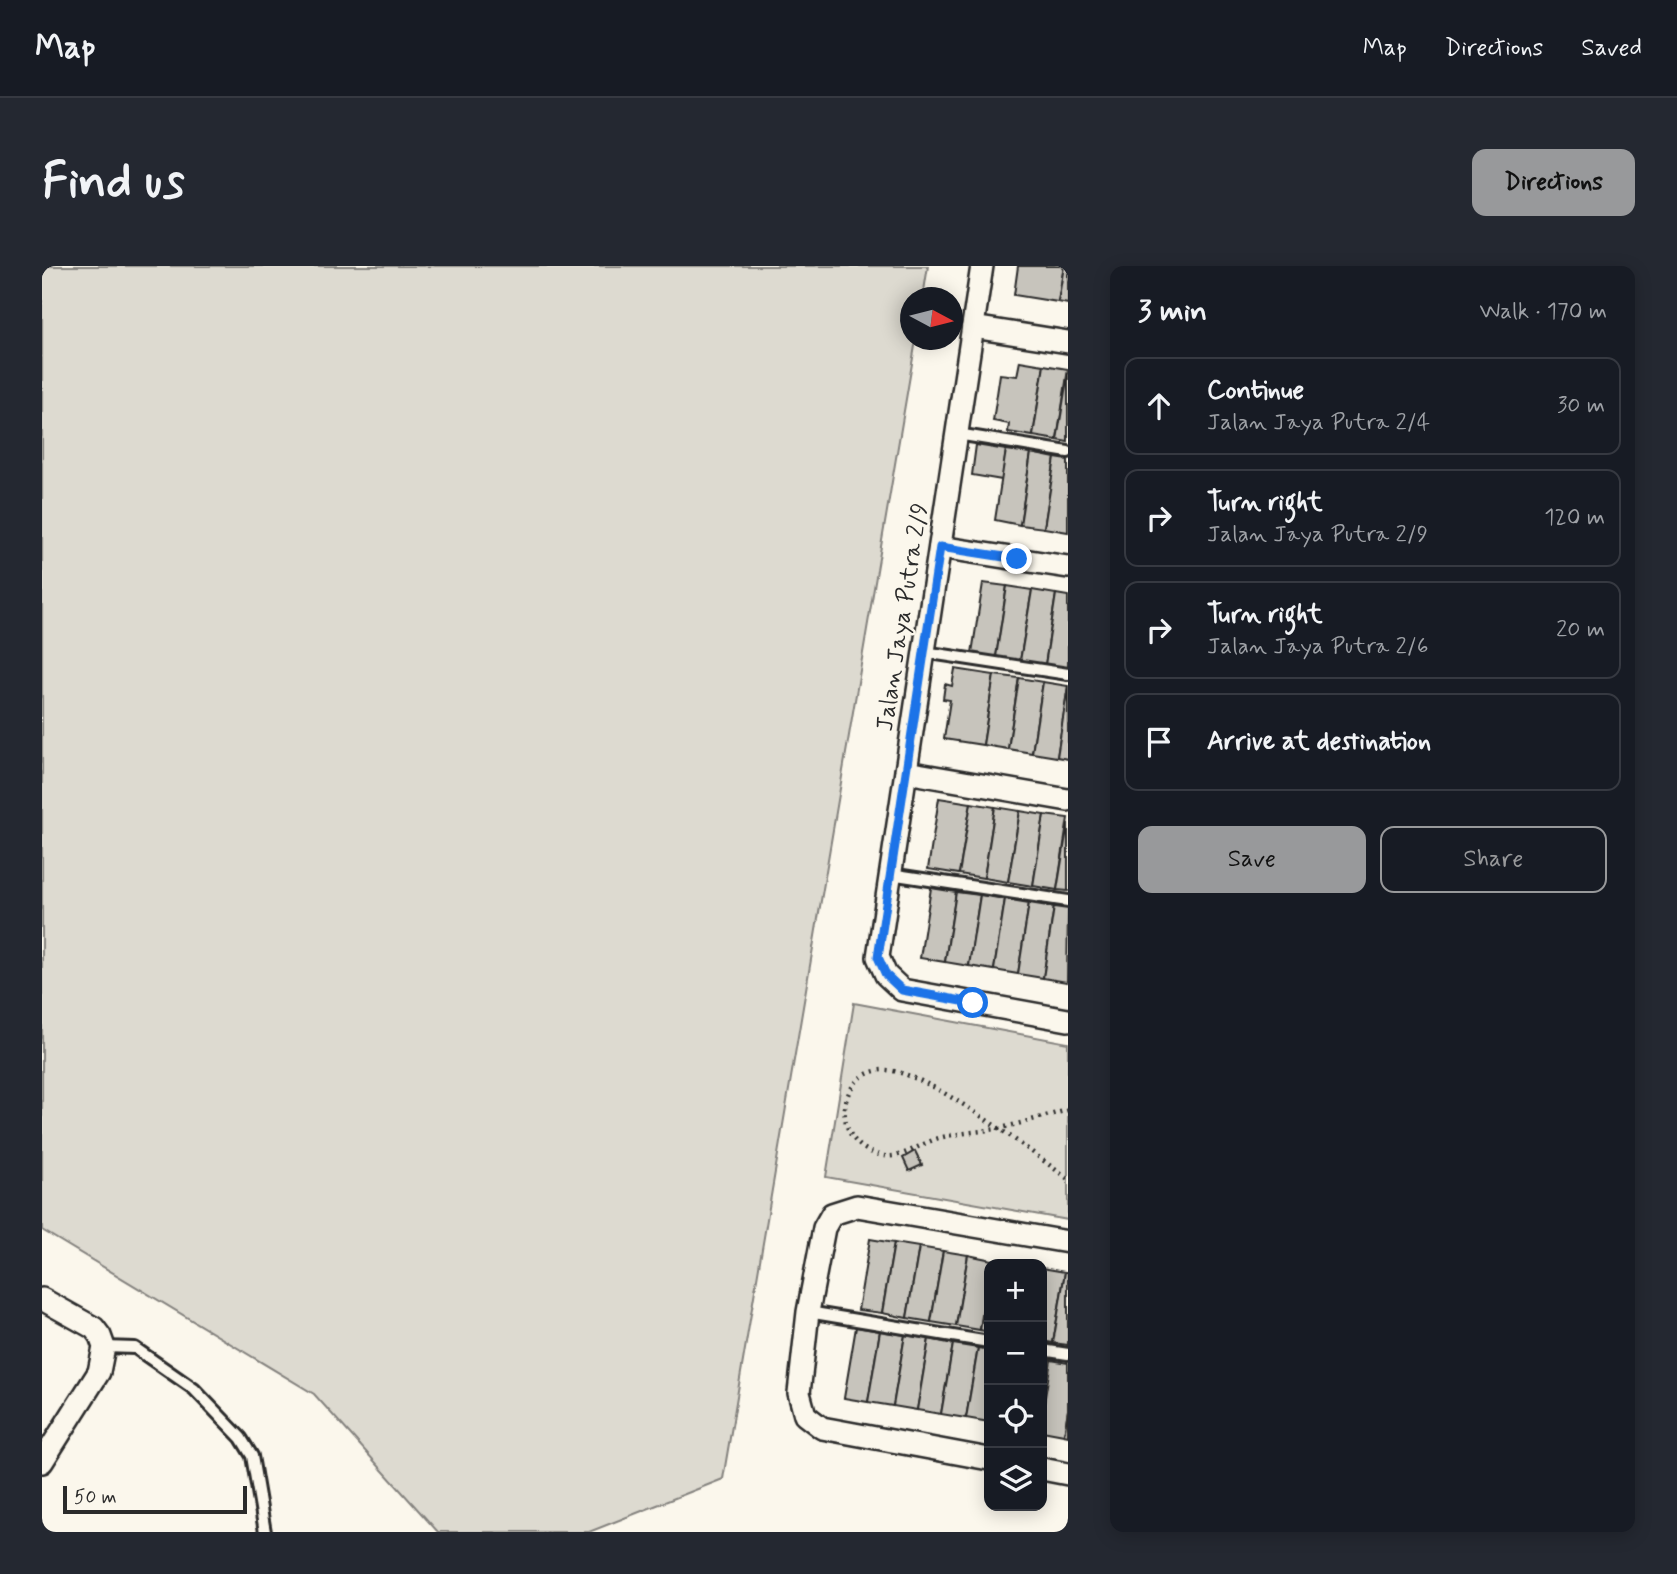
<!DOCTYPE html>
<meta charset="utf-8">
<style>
:root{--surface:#171b24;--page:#242831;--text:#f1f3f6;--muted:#9ea1a6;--line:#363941;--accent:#98999b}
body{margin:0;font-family:Mynerve,sans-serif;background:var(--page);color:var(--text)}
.controls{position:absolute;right:21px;bottom:21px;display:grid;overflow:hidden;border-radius:14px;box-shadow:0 4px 18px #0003}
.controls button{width:63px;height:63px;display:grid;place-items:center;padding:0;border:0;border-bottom:2px solid var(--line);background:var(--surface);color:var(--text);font:35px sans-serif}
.compass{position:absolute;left:858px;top:21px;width:63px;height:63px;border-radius:50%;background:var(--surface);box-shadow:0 4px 18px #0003;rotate:97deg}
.scale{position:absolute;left:21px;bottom:18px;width:184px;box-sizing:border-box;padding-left:7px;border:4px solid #2b2b2b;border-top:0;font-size:19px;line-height:24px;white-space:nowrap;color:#2b2b2b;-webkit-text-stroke:5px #fbf7ec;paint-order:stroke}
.stop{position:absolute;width:21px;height:21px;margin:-16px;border:5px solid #1a73e8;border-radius:50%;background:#fff}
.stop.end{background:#1a73e8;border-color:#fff;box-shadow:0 2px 7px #0008}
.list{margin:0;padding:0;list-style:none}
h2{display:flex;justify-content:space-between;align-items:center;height:91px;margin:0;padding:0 28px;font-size:30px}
h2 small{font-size:23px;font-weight:400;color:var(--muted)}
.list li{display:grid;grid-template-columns:46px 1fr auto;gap:21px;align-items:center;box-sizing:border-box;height:98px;margin:0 14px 14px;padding:0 14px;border:2px solid var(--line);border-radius:14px}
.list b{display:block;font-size:26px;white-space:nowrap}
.list p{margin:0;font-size:23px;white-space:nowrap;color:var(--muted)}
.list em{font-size:23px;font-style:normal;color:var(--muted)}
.actions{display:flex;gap:14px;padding:21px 28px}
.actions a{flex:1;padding:16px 0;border:2px solid var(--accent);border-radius:14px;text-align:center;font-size:24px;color:var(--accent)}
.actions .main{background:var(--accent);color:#111}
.icon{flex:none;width:38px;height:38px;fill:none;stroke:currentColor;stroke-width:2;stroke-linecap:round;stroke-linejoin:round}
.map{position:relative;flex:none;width:1026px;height:1266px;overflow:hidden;border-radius:14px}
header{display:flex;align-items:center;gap:42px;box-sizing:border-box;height:98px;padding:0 35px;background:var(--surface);border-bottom:2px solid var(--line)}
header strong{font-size:33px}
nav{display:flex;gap:38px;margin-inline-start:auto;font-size:24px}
.intro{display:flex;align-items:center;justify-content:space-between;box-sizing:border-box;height:168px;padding:0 42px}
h1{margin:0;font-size:49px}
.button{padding:18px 32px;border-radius:14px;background:var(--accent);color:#111;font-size:24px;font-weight:700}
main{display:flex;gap:42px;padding:0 42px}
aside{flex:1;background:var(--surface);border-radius:14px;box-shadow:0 4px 18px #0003}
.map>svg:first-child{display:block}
.green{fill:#dddad0;stroke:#84827e;stroke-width:2}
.building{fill:#c7c4bc;stroke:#2b2b2b;stroke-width:2}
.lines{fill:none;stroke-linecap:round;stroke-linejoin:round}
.lane-casing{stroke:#2b2b2b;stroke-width:16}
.street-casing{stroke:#2b2b2b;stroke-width:26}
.path{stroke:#2b2b2b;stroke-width:4.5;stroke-dasharray:2 5;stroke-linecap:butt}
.lane{stroke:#fbf7ec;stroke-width:10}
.street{stroke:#fbf7ec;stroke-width:21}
.route{stroke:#1a73e8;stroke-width:9}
.labels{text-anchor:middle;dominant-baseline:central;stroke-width:5;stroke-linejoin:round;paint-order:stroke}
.street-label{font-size:24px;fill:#2b2b2b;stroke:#fbf7ec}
</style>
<header>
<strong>Map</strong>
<nav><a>Map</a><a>Directions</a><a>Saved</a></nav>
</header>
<div class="intro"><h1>Find us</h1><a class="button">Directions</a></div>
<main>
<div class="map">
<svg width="1026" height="1266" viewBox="0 0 1026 1266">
<rect width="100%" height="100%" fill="#fbf7ec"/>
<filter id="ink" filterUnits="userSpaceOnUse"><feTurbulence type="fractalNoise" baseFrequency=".0143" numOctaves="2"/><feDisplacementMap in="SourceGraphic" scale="14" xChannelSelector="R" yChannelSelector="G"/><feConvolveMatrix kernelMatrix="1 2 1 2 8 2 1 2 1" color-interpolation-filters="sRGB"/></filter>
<g filter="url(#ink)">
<!-- green -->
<g class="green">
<path d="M0 0H886L881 31 869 32V74H874L681 1213 547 1266H396L272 1128 0 964Z"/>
<path d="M812 737 1026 777V954L784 911Z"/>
</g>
<!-- building -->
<g class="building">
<path d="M976 0H1022L1016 36 972 29Z"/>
<path d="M1022 0H1026V38L1016 36Z"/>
<path d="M978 95 1002 99 991 170 966 166 967 158 951 155 958 108 975 110Z"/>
<path d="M1002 99 1026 103 1015 174 991 170Z"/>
<path d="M1026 107V176L1015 174Z"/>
<path d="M934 179 964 184 960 214 930 209Z"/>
<path d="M964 184 989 187 978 259 953 254Z"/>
<path d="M989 187 1013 192 1002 262 978 259Z"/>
<path d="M1013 192 1026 194V266L1002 262Z"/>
<path d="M941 317 965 320 954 391 930 387Z"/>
<path d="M965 320 990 324 978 395 954 391Z"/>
<path d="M990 324 1014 328 1003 399 978 395Z"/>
<path d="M1014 328 1026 330V402L1003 399Z"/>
<path d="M913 403 952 409 941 479 902 473 908 434 901 433 903 418 910 420Z"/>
<path d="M952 409 977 412 966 483 941 479Z"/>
<path d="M977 412 1001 416 990 487 966 483Z"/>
<path d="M1001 416 1026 420 1015 491 990 487Z"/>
<path d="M1026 420V493L1015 491Z"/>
<path d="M897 532 929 537 917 608 886 603Z"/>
<path d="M929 537 953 541 942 612 917 608Z"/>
<path d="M953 541 978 545 966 616 942 612Z"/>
<path d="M978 545 1002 549 991 620 966 616Z"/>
<path d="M1002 549 1026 552 1015 624 991 620Z"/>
<path d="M1026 557V625L1015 624Z"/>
<path d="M889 622 914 626 903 696 878 692Z"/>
<path d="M914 626 938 629 927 700 903 696Z"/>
<path d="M938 629 963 633 952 704 927 700Z"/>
<path d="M963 633 987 637 976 708 952 704Z"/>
<path d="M987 637 1012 641 1001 712 976 708Z"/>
<path d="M1012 641 1026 643 1025 716 1001 712Z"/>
<path d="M873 885 880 899 867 905 861 892Z"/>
<path d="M828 973 852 977 840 1047 816 1044Z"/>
<path d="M852 977 877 981 865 1052 840 1047Z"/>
<path d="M877 981 901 985 889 1056 865 1052Z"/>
<path d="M901 985 926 989 914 1060 889 1056Z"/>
<path d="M926 989 950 994 947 998 938 1064 914 1060Z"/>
<path d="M950 994 974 998H949Z"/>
<path d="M1000 1002 1023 1006 1011 1077 1000 1075Z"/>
<path d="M1023 1006H1026V1079L1011 1077Z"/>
<path d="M947 1010V1066L938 1064Z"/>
<path d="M814 1061 838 1065 826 1136 802 1132Z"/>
<path d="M838 1065 863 1069 851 1140 826 1136Z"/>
<path d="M863 1069 887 1073 875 1144 851 1140Z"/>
<path d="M887 1073 911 1078 899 1148 875 1144Z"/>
<path d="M911 1078 936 1082 924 1152 899 1148Z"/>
<path d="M936 1082 947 1084V1156L924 1152Z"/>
<path d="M1000 1092 1009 1094 1000 1150Z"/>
<path d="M1009 1094 1026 1097V1144L1022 1169 1000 1165V1150Z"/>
<path d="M1026 1144V1170L1022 1169Z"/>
</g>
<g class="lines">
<defs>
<g id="lane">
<path d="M915 168 1026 186"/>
<path d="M882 386 1026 408"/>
<path d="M848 608 1026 635"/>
<path d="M766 1046 947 1076"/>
<path d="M62 1081 93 1082 152 1123 199 1172 210 1190 223 1266"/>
<path d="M1000 1084 1026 1088"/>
</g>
<g id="street">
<path d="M940 0 836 691 844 709 860 724 1026 754"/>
<path d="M931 61 1026 76"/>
<path d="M898 281 1026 301"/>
<path d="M864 506 1026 534"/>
<path d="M0 1033 52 1062 58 1070 62 1081 57 1106 0 1196"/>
<path d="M947 1193 780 1162 763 1149 757 1127 766 1046 782 962 790 948 815 940 1026 976"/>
<path d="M1000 1203 1026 1208"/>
</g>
</defs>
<!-- lane casing -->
<use href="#lane" class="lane-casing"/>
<!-- street casing -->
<use href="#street" class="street-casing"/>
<!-- path -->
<path class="path" d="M1026 844C1002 850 978 858 954 863 935 866 915 867 897 872 879 877 860 893 842 890 787 881 793 807 840 804 881 801 991 887 1026 913"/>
<!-- lane -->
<use href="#lane" class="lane"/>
<!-- street -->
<use href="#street" class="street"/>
</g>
</g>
<g class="lines" filter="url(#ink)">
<!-- route -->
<path class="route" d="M931 737 860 724 844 709 836 691 898 281 975 293"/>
</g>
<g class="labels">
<!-- street labels -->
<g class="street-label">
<text transform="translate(861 351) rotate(-81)">Jalan Jaya Putra 2/9</text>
</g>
</g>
</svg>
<div class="controls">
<button>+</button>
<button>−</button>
<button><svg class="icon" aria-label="locate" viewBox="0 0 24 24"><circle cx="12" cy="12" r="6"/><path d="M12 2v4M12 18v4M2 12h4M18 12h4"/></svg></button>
<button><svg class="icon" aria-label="layers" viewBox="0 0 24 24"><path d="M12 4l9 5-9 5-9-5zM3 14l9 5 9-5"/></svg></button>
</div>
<svg class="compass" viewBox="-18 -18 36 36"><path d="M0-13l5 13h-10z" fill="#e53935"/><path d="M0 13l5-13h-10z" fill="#9ea1a6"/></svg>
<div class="scale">50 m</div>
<div class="stop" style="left:931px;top:737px"></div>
<div class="stop end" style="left:975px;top:293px"></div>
</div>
<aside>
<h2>3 min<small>Walk · 170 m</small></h2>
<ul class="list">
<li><svg class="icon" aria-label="ahead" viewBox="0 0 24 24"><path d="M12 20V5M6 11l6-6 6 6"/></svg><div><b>Continue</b><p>Jalan Jaya Putra 2/4</p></div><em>30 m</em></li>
<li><svg class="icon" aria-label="right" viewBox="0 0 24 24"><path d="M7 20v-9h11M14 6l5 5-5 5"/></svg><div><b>Turn right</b><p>Jalan Jaya Putra 2/9</p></div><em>120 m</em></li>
<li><svg class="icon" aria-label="right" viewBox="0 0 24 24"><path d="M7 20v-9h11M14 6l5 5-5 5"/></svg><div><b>Turn right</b><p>Jalan Jaya Putra 2/6</p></div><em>20 m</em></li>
<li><svg class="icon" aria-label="arrive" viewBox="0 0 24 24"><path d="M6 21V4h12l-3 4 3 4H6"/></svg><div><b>Arrive at destination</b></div></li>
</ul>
<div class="actions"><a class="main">Save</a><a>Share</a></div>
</aside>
</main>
